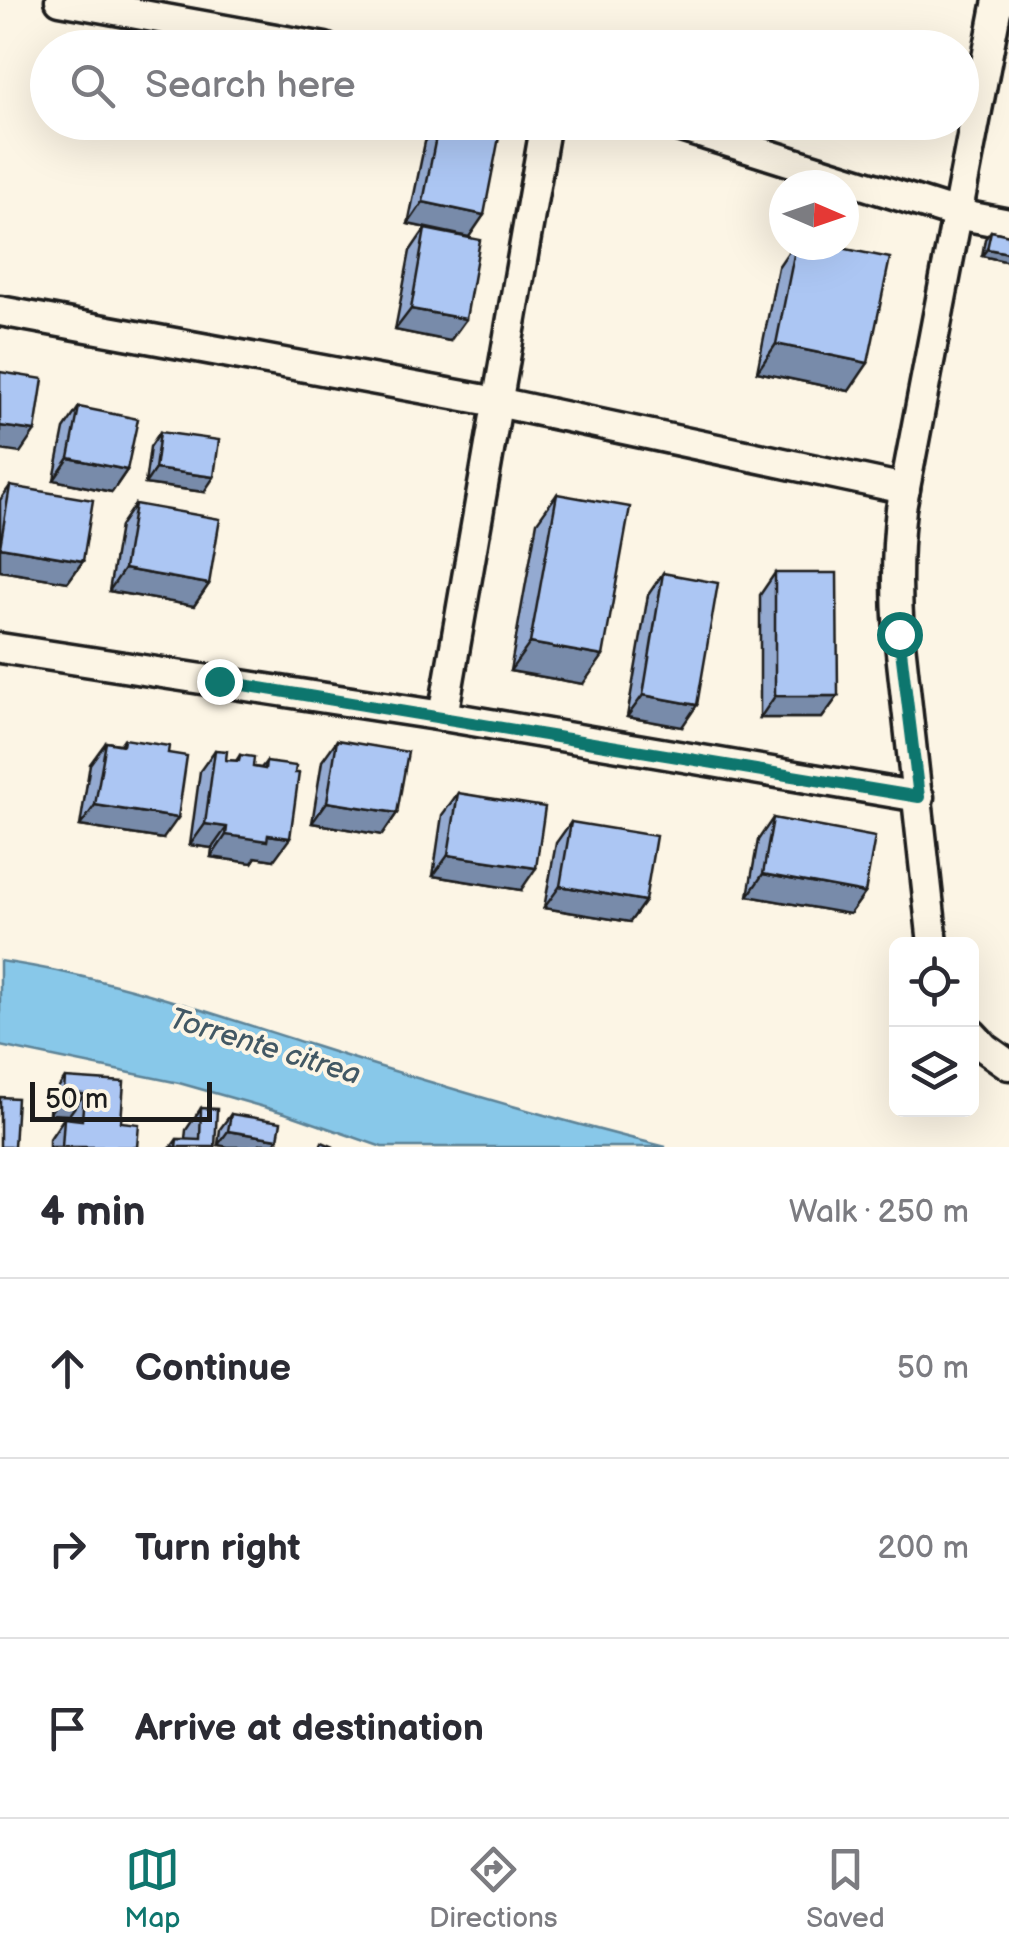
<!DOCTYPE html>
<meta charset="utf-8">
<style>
:root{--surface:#fff;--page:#f2f2f3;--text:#2b2b33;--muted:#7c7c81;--line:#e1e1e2;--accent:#0f766e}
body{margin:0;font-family:"Balsamiq Sans",sans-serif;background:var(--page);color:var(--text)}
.controls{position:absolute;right:30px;bottom:30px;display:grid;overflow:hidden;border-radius:15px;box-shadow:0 10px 40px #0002}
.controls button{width:90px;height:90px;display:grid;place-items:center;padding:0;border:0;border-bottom:2px solid var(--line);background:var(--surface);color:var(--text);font:50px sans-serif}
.compass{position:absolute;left:769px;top:170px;width:90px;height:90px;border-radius:50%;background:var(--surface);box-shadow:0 10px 40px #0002;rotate:92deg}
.scale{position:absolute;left:30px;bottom:25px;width:182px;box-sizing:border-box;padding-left:10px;border:5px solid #1c1c1c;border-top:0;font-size:28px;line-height:35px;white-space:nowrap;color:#1c1c1c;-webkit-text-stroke:8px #fcf5e5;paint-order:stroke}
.stop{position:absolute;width:30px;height:30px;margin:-22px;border:8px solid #0f766e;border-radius:50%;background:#fff}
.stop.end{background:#0f766e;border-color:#fff;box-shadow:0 2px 10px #0008}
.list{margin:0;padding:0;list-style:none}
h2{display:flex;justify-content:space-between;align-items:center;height:130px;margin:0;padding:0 40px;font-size:42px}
h2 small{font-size:32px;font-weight:400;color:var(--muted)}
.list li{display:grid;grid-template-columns:65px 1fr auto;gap:30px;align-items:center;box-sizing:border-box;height:180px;padding:0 40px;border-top:2px solid var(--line)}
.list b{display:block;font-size:38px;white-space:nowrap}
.list em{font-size:32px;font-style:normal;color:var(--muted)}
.icon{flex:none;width:55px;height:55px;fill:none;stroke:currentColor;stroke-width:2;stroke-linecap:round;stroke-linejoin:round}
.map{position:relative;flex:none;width:1009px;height:1147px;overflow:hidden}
.search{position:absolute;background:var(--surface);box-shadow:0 10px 40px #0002;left:30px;right:30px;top:30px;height:110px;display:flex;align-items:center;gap:25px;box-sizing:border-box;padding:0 35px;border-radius:55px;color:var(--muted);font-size:38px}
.sheet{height:670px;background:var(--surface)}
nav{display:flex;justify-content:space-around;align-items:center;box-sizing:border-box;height:140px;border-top:2px solid var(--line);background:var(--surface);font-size:28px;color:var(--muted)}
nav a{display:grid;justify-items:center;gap:5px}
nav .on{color:var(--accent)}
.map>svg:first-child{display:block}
.water{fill:#88c8e9;stroke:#5d8397;stroke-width:2.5}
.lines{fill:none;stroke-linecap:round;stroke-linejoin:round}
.minor-casing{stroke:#1c1c1c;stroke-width:35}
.minor{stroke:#fcf5e5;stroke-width:28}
.wall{fill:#94aad1;stroke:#1c1c1c;stroke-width:2.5}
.shaded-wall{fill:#788baa;stroke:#1c1c1c;stroke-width:2.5}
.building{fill:#acc6f3;stroke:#1c1c1c;stroke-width:2.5}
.route{stroke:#0f766e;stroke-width:12}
.labels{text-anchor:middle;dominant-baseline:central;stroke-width:8;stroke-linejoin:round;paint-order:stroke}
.water-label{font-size:30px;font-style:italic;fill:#425864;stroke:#fcf5e5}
</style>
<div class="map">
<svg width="1009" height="1147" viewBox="0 0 1009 1147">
<rect width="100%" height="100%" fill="#fcf5e5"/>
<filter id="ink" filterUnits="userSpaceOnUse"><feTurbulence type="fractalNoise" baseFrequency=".01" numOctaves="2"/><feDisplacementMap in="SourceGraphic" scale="20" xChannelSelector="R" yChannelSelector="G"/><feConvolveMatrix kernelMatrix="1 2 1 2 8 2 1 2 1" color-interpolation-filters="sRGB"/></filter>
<g filter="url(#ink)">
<!-- water -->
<path class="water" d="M0 961C106 976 207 1012 308 1044 426 1082 545 1117 666 1147H382L285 1113 179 1083 0 1046Z"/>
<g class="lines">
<defs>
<g id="minor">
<path d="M60 0 325 48"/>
<path d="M665 122 957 214 1009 224"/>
<path d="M0 311 497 402 905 489"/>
<path d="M0 648 443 716 919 797"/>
<path d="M443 716 546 122"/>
<path d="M933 944 899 634C896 592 896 552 901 509L998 0"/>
<path d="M972 1034 985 1048 1009 1065"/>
</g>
</defs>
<!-- minor casing -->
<use href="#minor" class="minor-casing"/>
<!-- minor -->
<use href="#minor" class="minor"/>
</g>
<!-- wall -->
<g class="wall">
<path d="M438 122H451L469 237 408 224 425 142Z"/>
<path d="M425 229 450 341 395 330 410 251Z"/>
<path d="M991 231 1009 235V262L982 256 985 239Z"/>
<path d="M793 245H827L849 391 757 372 778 267Z"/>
<path d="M79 407 127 470 112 492 54 480 64 429Z"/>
<path d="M160 432 204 492 145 484 150 447Z"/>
<path d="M10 486 83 561 68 582 0 571V500Z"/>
<path d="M557 494 583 684 510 671 537 522Z"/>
<path d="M135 504 209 584 194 606 109 591 120 526Z"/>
<path d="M663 573 682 727 627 717 648 595Z"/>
<path d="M775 573 838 696 822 718H760V595Z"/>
<path d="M124 739 163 839 80 826 90 764 106 742 120 744Z"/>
<path d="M337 740 397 813 382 835 312 823 322 761Z"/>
<path d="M215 750 226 760 236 761 240 755 253 767 261 768 266 762 274 860 256 857 252 863 211 857 212 848 190 845 200 771Z"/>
<path d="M458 793 521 890 433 876 442 815Z"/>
<path d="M773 818 865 893 850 914 748 896 758 840Z"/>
<path d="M571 822 645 901 630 922 544 908 556 843Z"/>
<path d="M65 1078 121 1122 137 1147H49V1140L64 1118 69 1119V1115L49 1114 50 1099Z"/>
<path d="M201 1108 215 1147H171L177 1139H185L186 1130Z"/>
<path d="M231 1114 274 1144 280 1147H228L218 1145 220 1129Z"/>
</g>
<!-- shaded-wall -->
<g class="shaded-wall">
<path d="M423 202 484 215 469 237 408 224Z"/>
<path d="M987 249 1009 253V262L982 256Z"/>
<path d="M411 309 466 319 450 341 395 330Z"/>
<path d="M776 344 868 363 849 391 757 372Z"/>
<path d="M0 426 35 431 20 453 0 450Z"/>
<path d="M69 458 127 470 112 492 54 480Z"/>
<path d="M155 469 214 477 204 492 145 484Z"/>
<path d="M0 547 83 561 68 582 0 571Z"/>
<path d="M124 569 209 584 194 606 109 591Z"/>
<path d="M530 643 603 656 583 684 510 671Z"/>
<path d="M643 695 697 705 682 727 627 717Z"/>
<path d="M775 696H838L822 718H760Z"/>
<path d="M327 802 397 813 382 835 312 823Z"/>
<path d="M95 805 178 818 163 839 80 826Z"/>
<path d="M205 824 227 827 212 848 190 845Z"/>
<path d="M226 835H268L290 838 274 860 256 857 252 863 211 857Z"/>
<path d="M448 855 536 868 521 890 433 876Z"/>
<path d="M763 874 865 893 850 914 748 896Z"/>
<path d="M560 886 645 901 630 922 544 908Z"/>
<path d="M64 1092 84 1094 69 1115 49 1114Z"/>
<path d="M228 1131 278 1139 272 1147 260 1144 258 1147H228L218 1145Z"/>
</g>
<!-- building -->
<g class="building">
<path d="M439 122H451L500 132 484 215 423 202Z"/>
<path d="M425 229 480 240 466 319 411 309Z"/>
<path d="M991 231 1009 235V253L987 249Z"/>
<path d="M796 245H827L890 258 868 363 776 344Z"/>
<path d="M0 372 43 379 35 431 0 426Z"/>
<path d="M79 407 138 419 127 470 69 458Z"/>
<path d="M160 432 219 440 214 477 155 469Z"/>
<path d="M10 486 93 500 83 561 0 547Z"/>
<path d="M557 494 630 507 603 656 530 643Z"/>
<path d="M135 504 220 519 209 584 124 569Z"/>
<path d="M663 573 718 583 697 705 643 695Z"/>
<path d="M775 573H837L838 696H775Z"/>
<path d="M124 739 169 746 168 753 187 756 178 818 95 805 106 742 123 745Z"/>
<path d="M337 740 408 752 397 813 327 802Z"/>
<path d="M215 750 227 751 226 760 239 761 240 755 254 757 253 767 265 769 266 762 296 766 295 773H299L290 838 268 835 267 841 226 835 227 827 205 824Z"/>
<path d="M458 793 545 807 536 868 448 855Z"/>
<path d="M773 818 875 837 865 893 763 874Z"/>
<path d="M571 822 656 836 645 901 560 886Z"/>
<path d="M65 1078 124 1082 121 1122 139 1124 137 1147H62L64 1118 82 1120 84 1094 64 1092Z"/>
<path d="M0 1097 17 1098 14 1147H0Z"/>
<path d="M201 1108 217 1109 215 1147H176L177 1139 200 1140Z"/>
<path d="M231 1114 281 1122 278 1139 228 1131Z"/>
<path d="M322 1142 334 1147H320Z"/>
<rect x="260" y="1144" width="20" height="3"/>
</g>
</g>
<g class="lines" filter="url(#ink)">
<!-- route -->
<path class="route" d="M219 681 919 797 899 634"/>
</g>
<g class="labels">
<!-- water labels -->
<g class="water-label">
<text transform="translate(265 1047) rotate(17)">Torrente citrea</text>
</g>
</g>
</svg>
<div class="controls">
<button><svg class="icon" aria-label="locate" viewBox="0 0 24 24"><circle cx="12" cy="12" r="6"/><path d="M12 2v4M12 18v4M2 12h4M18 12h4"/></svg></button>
<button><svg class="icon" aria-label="layers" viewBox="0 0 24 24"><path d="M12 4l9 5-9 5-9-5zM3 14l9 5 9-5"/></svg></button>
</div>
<svg class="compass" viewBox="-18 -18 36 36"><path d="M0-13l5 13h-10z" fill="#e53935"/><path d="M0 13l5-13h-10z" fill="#7c7c81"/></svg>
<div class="scale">50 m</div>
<div class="stop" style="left:899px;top:634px"></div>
<div class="stop end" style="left:219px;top:681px"></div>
<div class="search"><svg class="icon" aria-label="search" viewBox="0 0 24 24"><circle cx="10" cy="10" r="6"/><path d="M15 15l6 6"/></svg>Search here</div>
</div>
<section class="sheet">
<h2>4 min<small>Walk · 250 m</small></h2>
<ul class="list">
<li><svg class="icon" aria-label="ahead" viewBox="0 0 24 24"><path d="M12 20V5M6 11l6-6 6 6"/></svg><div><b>Continue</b></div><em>50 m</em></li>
<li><svg class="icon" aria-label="right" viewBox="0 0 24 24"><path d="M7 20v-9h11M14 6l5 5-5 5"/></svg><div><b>Turn right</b></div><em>200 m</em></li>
<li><svg class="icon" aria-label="arrive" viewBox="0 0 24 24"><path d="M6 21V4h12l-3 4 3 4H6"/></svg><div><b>Arrive at destination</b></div></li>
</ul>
</section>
<nav>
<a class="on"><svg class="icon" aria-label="map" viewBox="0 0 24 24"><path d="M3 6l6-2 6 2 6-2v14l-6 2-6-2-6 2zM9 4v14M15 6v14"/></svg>Map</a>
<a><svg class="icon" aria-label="directions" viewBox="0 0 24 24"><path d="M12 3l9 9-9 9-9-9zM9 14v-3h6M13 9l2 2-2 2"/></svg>Directions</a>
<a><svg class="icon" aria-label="saved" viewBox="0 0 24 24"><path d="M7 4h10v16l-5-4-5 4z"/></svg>Saved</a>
</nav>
